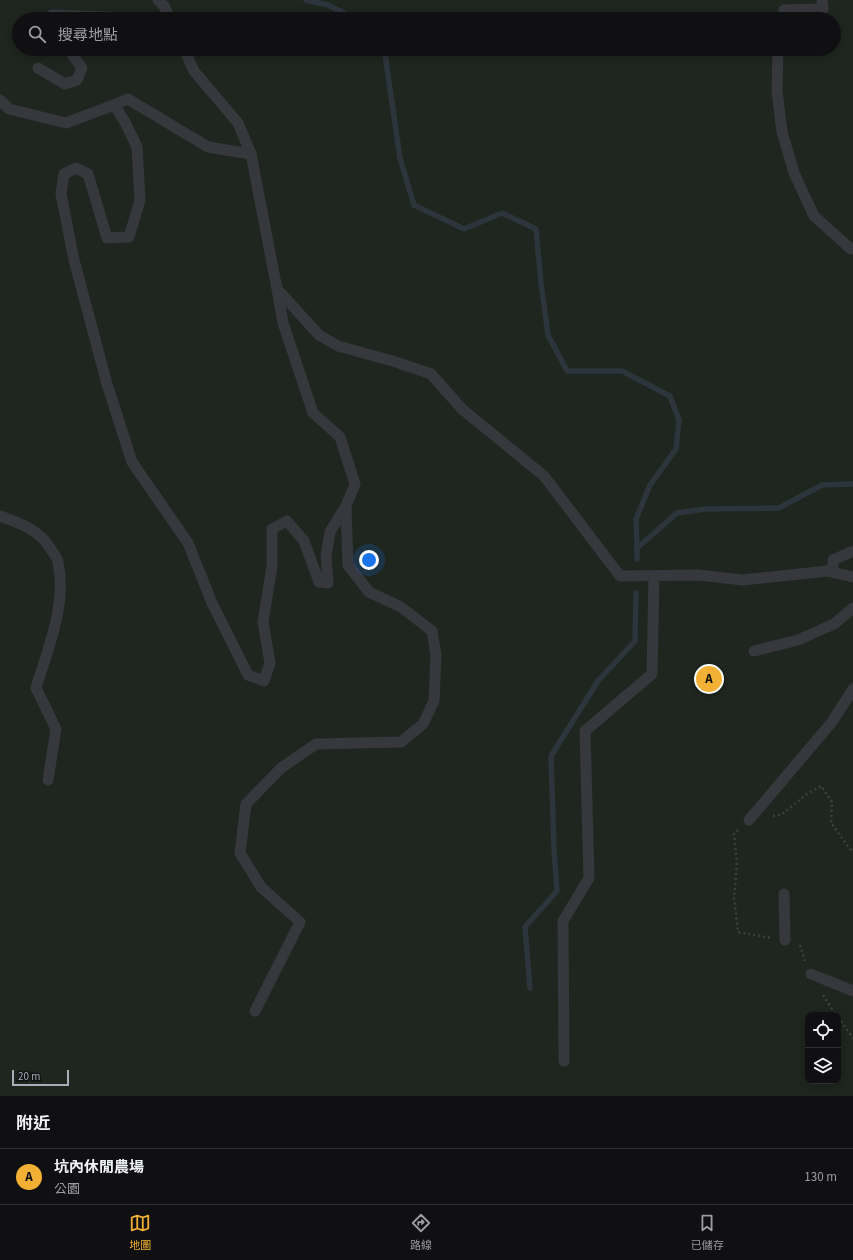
<!DOCTYPE html>
<html lang="zh-TW">
<meta charset="utf-8">
<style>
:root{--surface:#101012;--page:#19191b;--text:#f1f3f6;--muted:#9c9d9f;--line:#303032;--accent:#f2b134}
body{margin:0;font-family:"Source Sans 3","Noto Sans TC",sans-serif;background:var(--page);color:var(--text)}
.controls{position:absolute;right:12px;bottom:12px;display:grid;overflow:hidden;border-radius:8px;box-shadow:0 2px 10px #0003}
.controls button{width:36px;height:36px;display:grid;place-items:center;padding:0;border:0;border-bottom:1px solid var(--line);background:var(--surface);color:var(--text);font:20px sans-serif}
.scale{position:absolute;left:12px;bottom:10px;width:57px;box-sizing:border-box;padding-left:4px;border:2px solid #a8adb8;border-top:0;font-size:11px;line-height:14px;white-space:nowrap;color:#a8adb8;-webkit-text-stroke:3px #111113;paint-order:stroke}
.you{position:absolute;left:369px;top:560px;width:14px;height:14px;margin:-10px;border:3px solid #fff;border-radius:50%;background:#1a73e8;box-shadow:0 0 0 6px #1a73e833}
.badge{display:grid;place-items:center;width:26px;height:26px;border-radius:50%;background:var(--accent);color:#111;font-size:13px;font-weight:700}
.pin{position:absolute;translate:-50% -50%;border:2px solid #fff;box-shadow:0 1px 4px #0006}
.list{margin:0;padding:0;list-style:none}
h2{display:flex;justify-content:space-between;align-items:center;height:52px;margin:0;padding:0 16px;font-size:17px}
h2 small{font-size:13px;font-weight:400;color:var(--muted)}
.list li{display:grid;grid-template-columns:26px 1fr auto;gap:12px;align-items:center;box-sizing:border-box;height:56px;padding:0 16px;border-top:1px solid var(--line)}
.list b{display:block;font-size:15px;white-space:nowrap}
.list p{margin:0;font-size:13px;white-space:nowrap;color:var(--muted)}
.list em{font-size:13px;font-style:normal;color:var(--muted)}
.icon{flex:none;width:22px;height:22px;fill:none;stroke:currentColor;stroke-width:2;stroke-linecap:round;stroke-linejoin:round}
.map{position:relative;flex:none;width:853px;height:1096px;overflow:hidden}
.search{position:absolute;background:var(--surface);box-shadow:0 2px 10px #0003;left:12px;right:12px;top:12px;height:44px;display:flex;align-items:center;gap:10px;box-sizing:border-box;padding:0 14px;border-radius:22px;color:var(--muted);font-size:15px}
.sheet{height:108px;background:var(--surface)}
nav{display:flex;justify-content:space-around;align-items:center;box-sizing:border-box;height:56px;border-top:1px solid var(--line);background:var(--surface);font-size:11px;color:var(--muted)}
nav a{display:grid;justify-items:center;gap:2px}
nav .on{color:var(--accent)}
.map>svg:first-child{display:block}
.green{fill:#1e261f;fill-rule:evenodd}
.lines{fill:none;stroke-linecap:round;stroke-linejoin:round}
.stream{stroke:#2c353c;stroke-width:5.5}
.path{stroke:#3d3f44;stroke-width:2.5;stroke-dasharray:2 3;stroke-linecap:butt}
.lane{stroke:#37383d;stroke-width:11}
</style>
<div class="map">
<svg width="853" height="1096" viewBox="0 0 853 1096">
<rect width="100%" height="100%" fill="#161618"/>
<!-- green -->
<path class="green" d="M0 0H853V1096H0ZM19 19H834V49H19ZM808 1015H838V1081H808Z"/>
<g class="lines">
<!-- stream -->
<g class="stream">
<path d="M306 0 328 5 356 19"/>
<path d="M382 49 385 54 400 158 414 205 464 229 502 213 536 229 541 283 548 335 567 371H622L670 396 679 420 676 449 650 485 636 519 637 548 677 513 706 509 779 508 822 485 853 484"/>
<path d="M637 559V548"/>
<path d="M530 988 525 927 557 891 554 850 551 756 598 681 635 641 636 593"/>
</g>
<!-- path -->
<g class="path">
<path d="M773 816 781 815 807 794 821 786 832 802 831 823 853 853"/>
<path d="M738 830 734 833 737 863 734 898 738 932 771 938"/>
<path d="M800 945 805 961"/>
<path d="M823 995 836 1015"/>
<path d="M838 1017 853 1038"/>
</g>
<!-- lane -->
<g class="lane">
<path d="M158 0 164 6 170 19"/>
<path d="M52 19V15L160 19"/>
<path d="M782 19 784 10 823 9 822 0"/>
<path d="M184 49 194 71 238 123 251 154 277 289 319 335 338 346 396 362 431 374 462 409 544 476 620 576 698 575 743 580 827 571 853 577"/>
<path d="M778 49 777 91 782 132 794 173 814 216 851 249H853"/>
<path d="M38 68 65 84 77 80 82 68 68 49"/>
<path d="M0 100 9 109 66 123 114 105"/>
<path d="M251 154 208 147 128 99 114 105 125 122 137 147 140 200 129 237 107 238 88 174 76 168 64 174 61 194 74 260 107 384 132 462 188 543 212 603 248 675 264 681 270 663 263 622 272 566V529L287 521 304 541 319 582 328 583 326 556 330 532 346 506 355 484 340 437 313 413 283 323 277 289"/>
<path d="M0 516C14 521 29 526 41 537 45 540 57 557 58 562 67 604 48 648 36 688L56 729 48 780"/>
<path d="M833 572V560L853 551"/>
<path d="M754 651 798 640 834 624 853 608"/>
<path d="M749 820 832 722 853 689"/>
<path d="M784 894 785 940"/>
<path d="M811 974 853 991"/>
<path d="M255 1011 300 922 261 887 240 853 246 804 281 768 316 744 401 742 423 724 434 701 436 655 432 631 401 607 369 592 348 565 346 506"/>
<path d="M564 1061 563 921 589 878 585 731 652 674 654 576"/>
</g>
</g>
</svg>
<div class="controls">
<button><svg class="icon" aria-label="locate" viewBox="0 0 24 24"><circle cx="12" cy="12" r="6"/><path d="M12 2v4M12 18v4M2 12h4M18 12h4"/></svg></button>
<button><svg class="icon" aria-label="layers" viewBox="0 0 24 24"><path d="M12 4l9 5-9 5-9-5zM3 14l9 5 9-5"/></svg></button>
</div>
<div class="scale">20 m</div>
<div class="you"></div>
<div class="pin badge" style="left:709px;top:679px">A</div>
<div class="search"><svg class="icon" aria-label="search" viewBox="0 0 24 24"><circle cx="10" cy="10" r="6"/><path d="M15 15l6 6"/></svg>搜尋地點</div>
</div>
<section class="sheet">
<h2>附近<small></small></h2>
<ul class="list">
<li><span class="badge">A</span><div><b>坑內休閒農場</b><p>公園</p></div><em>130 m</em></li>
</ul>
</section>
<nav>
<a class="on"><svg class="icon" aria-label="map" viewBox="0 0 24 24"><path d="M3 6l6-2 6 2 6-2v14l-6 2-6-2-6 2zM9 4v14M15 6v14"/></svg>地圖</a>
<a><svg class="icon" aria-label="directions" viewBox="0 0 24 24"><path d="M12 3l9 9-9 9-9-9zM9 14v-3h6M13 9l2 2-2 2"/></svg>路線</a>
<a><svg class="icon" aria-label="saved" viewBox="0 0 24 24"><path d="M7 4h10v16l-5-4-5 4z"/></svg>已儲存</a>
</nav>
